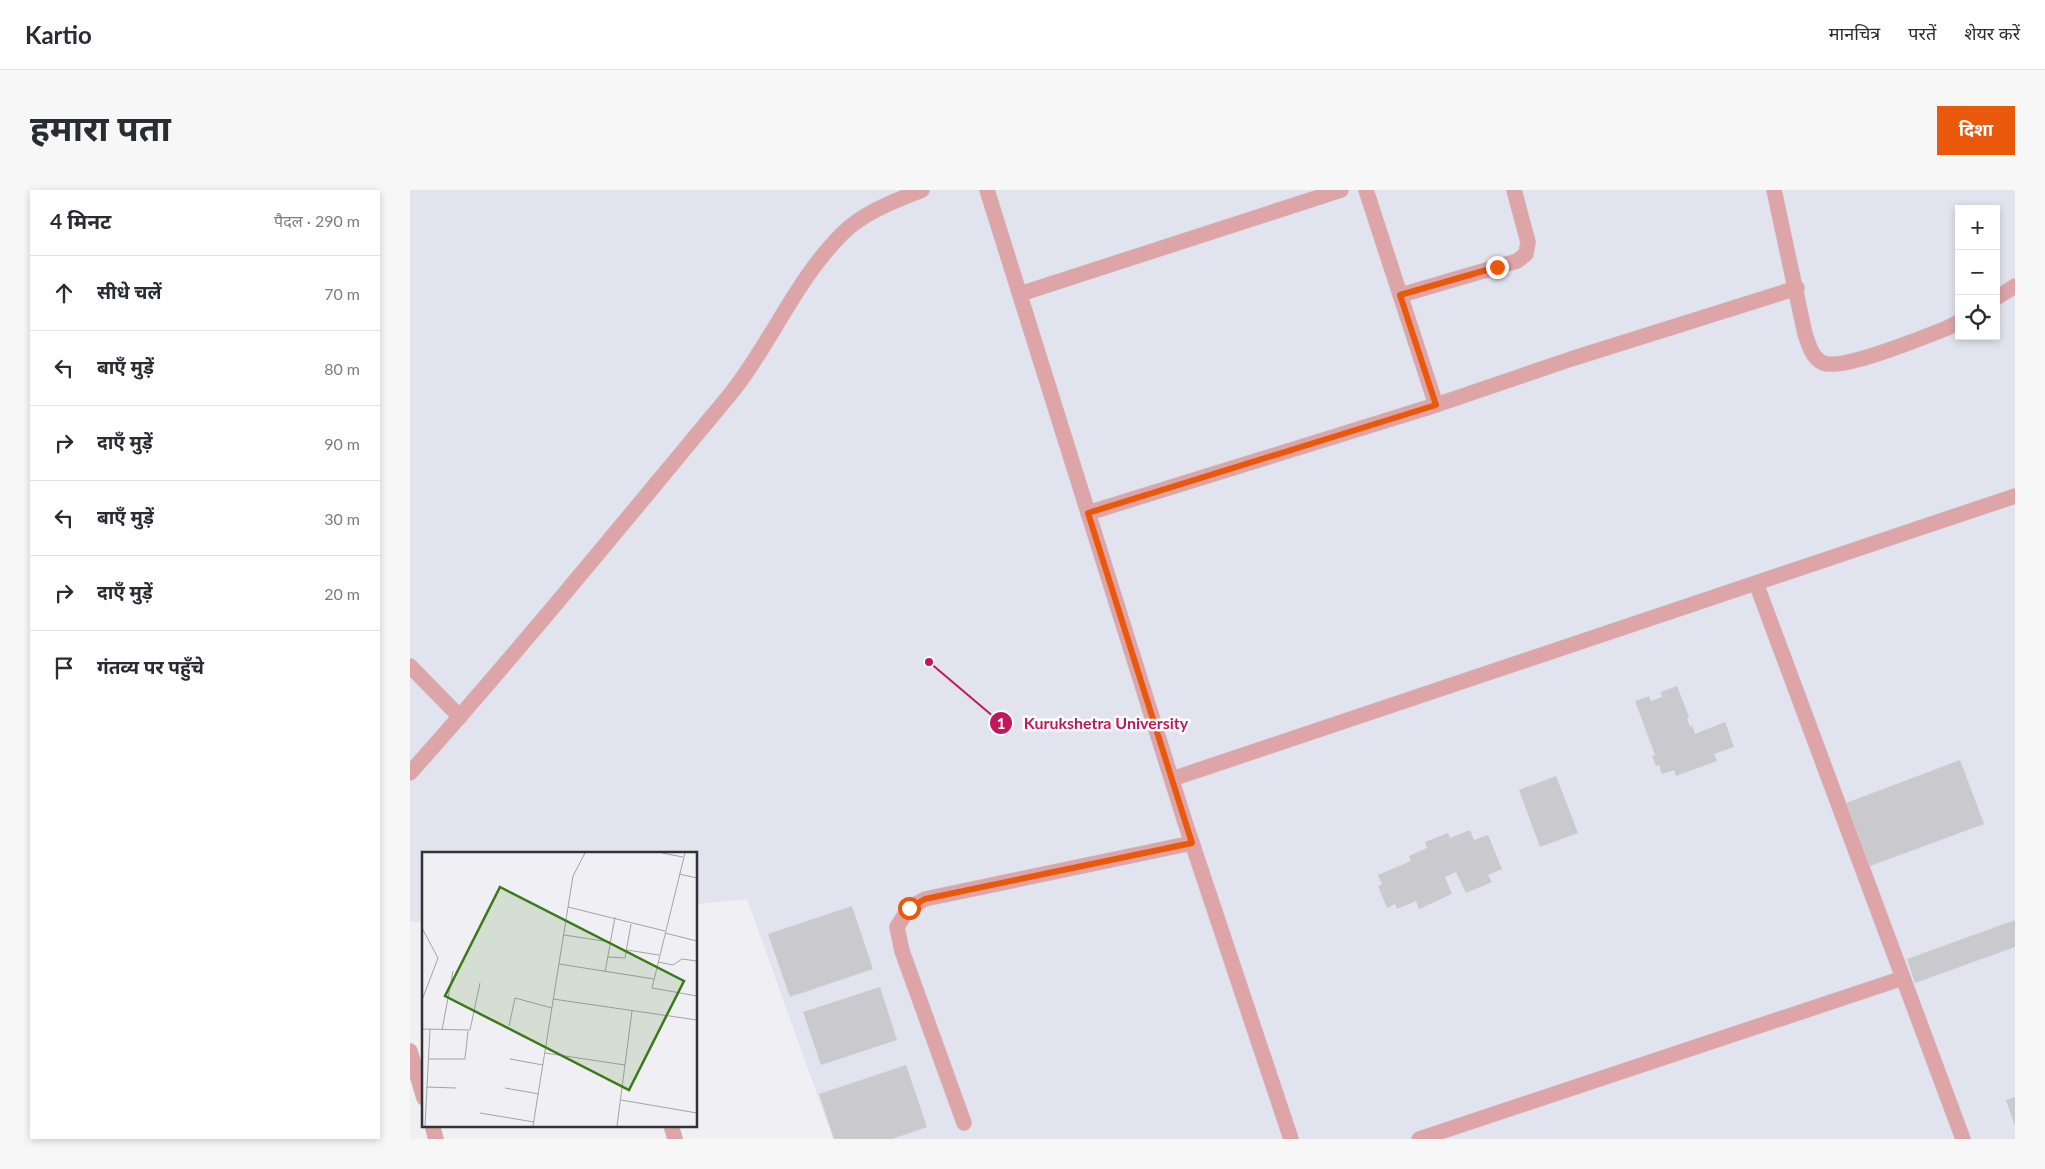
<!DOCTYPE html>
<html lang="hi">
<meta charset="utf-8">
<style>
:root{--surface:#fff;--page:#f7f7f7;--text:#2b2b33;--muted:#7c7c81;--line:#e1e1e2;--accent:#ea580c}
body{margin:0;font-family:Lato,"Noto Sans Devanagari",sans-serif;background:var(--page);color:var(--text)}
.controls{position:absolute;right:15px;top:15px;display:grid;overflow:hidden;border-radius:0px;box-shadow:0 2px 8px #0003}
.controls button{width:45px;height:45px;display:grid;place-items:center;padding:0;border:0;border-bottom:1px solid var(--line);background:var(--surface);color:var(--text);font:25px sans-serif}
.stop{position:absolute;width:15px;height:15px;margin:-11px;border:4px solid #ea580c;border-radius:50%;background:#fff}
.stop.end{background:#ea580c;border-color:#fff;box-shadow:0 1px 5px #0008}
.list{margin:0;padding:0;list-style:none}
h2{display:flex;justify-content:space-between;align-items:center;height:65px;margin:0;padding:0 20px;font-size:21px}
h2 small{font-size:16px;font-weight:400;color:var(--muted)}
.list li{display:grid;grid-template-columns:32px 1fr auto;gap:15px;align-items:center;box-sizing:border-box;height:75px;padding:0 20px;border-top:1px solid var(--line)}
.list b{display:block;font-size:19px;white-space:nowrap}
.list em{font-size:16px;font-style:normal;color:var(--muted)}
.icon{flex:none;width:28px;height:28px;fill:none;stroke:currentColor;stroke-width:2;stroke-linecap:round;stroke-linejoin:round}
.map{position:relative;flex:none;width:1605px;height:949px;overflow:hidden;border-radius:0px}
header{display:flex;align-items:center;gap:30px;box-sizing:border-box;height:70px;padding:0 25px;background:var(--surface);border-bottom:1px solid var(--line)}
header strong{font-size:24px}
nav{display:flex;gap:28px;margin-inline-start:auto;font-size:18px}
.intro{display:flex;align-items:center;justify-content:space-between;box-sizing:border-box;height:120px;padding:0 30px}
h1{margin:0;font-size:35px}
.button{padding:12px 22px;border-radius:0px;background:var(--accent);color:#fff;font-size:18px;font-weight:700}
main{display:flex;gap:30px;padding:0 30px}
aside{flex:1;background:var(--surface);border-radius:0px;box-shadow:0 2px 8px #0003}
.map>svg:first-child{display:block}
.built{fill:#e1e3ee;fill-rule:evenodd}
.building{fill:#cacace}
.lines{fill:none;stroke-linecap:round;stroke-linejoin:round}
.minor-casing{stroke:#ceced1;stroke-width:16}
.minor{stroke:#dda5a8;stroke-width:15}
.route{stroke:#ea580c;stroke-width:6}
.inset-road{fill:none;stroke:#a4a4a7;stroke-width:1}
.view{fill:#3a7a18;fill-opacity:0.15;stroke:#3a7a18;stroke-width:2.5}
.inset-edge{fill:none;stroke:#313233;stroke-width:2.5}
.leader{fill:none;stroke:#c2185b;stroke-width:2}
.callout-dot{fill:#c2185b;stroke:#fefeff;stroke-width:2}
.mark-label{font-size:15px;text-anchor:middle;font-weight:bold;fill:#fff}
.callout-label{font-size:16px;text-anchor:middle;font-weight:bold;fill:#c2185b;stroke:#fefeff;stroke-width:5;stroke-linejoin:round;paint-order:stroke}
</style>
<header>
<strong>Kartio</strong>
<nav><a>मानचित्र</a><a>परतें</a><a>शेयर करें</a></nav>
</header>
<div class="intro"><h1>हमारा पता</h1><a class="button">दिशा</a></div>
<main>
<aside>
<h2>4 मिनट<small>पैदल · 290 m</small></h2>
<ul class="list">
<li><svg class="icon" aria-label="ahead" viewBox="0 0 24 24"><path d="M12 20V5M6 11l6-6 6 6"/></svg><div><b>सीधे चलें</b></div><em>70 m</em></li>
<li><svg class="icon" aria-label="left" viewBox="0 0 24 24"><path d="M17 20v-9H6M10 6l-5 5 5 5"/></svg><div><b>बाएँ मुड़ें</b></div><em>80 m</em></li>
<li><svg class="icon" aria-label="right" viewBox="0 0 24 24"><path d="M7 20v-9h11M14 6l5 5-5 5"/></svg><div><b>दाएँ मुड़ें</b></div><em>90 m</em></li>
<li><svg class="icon" aria-label="left" viewBox="0 0 24 24"><path d="M17 20v-9H6M10 6l-5 5 5 5"/></svg><div><b>बाएँ मुड़ें</b></div><em>30 m</em></li>
<li><svg class="icon" aria-label="right" viewBox="0 0 24 24"><path d="M7 20v-9h11M14 6l5 5-5 5"/></svg><div><b>दाएँ मुड़ें</b></div><em>20 m</em></li>
<li><svg class="icon" aria-label="arrive" viewBox="0 0 24 24"><path d="M6 21V4h12l-3 4 3 4H6"/></svg><div><b>गंतव्य पर पहुँचे</b></div></li>
</ul>
</aside>
<div class="map">
<svg width="1605" height="949" viewBox="0 0 1605 949">
<rect width="100%" height="100%" fill="#f0f0f4"/>
<!-- built -->
<path class="built" d="M0 0H1605V949H423L337 709 286 714V663H14V732L0 731ZM1549 19H1586V146H1549Z"/>
<!-- building -->
<g class="building">
<path d="M1267 496 1279 527 1277 528 1280 537 1282 535 1285 544 1315 532 1324 557 1304 564 1307 571 1266 586 1264 580 1252 584 1249 575 1246 576 1242 566 1245 565 1225 511 1239 506 1241 511 1252 507 1251 502Z"/>
<path d="M1550 570 1574 634 1460 676 1436 613Z"/>
<path d="M1146 586 1168 643 1130 657 1109 600Z"/>
<path d="M1060 640 1064 650 1078 645 1092 679 1078 685 1082 692 1056 703 1046 682 1035 687 1042 704 1009 719 1006 711 987 719 985 714 977 718 968 696 972 694 968 685 1001 671 999 666 1017 658 1015 652 1038 643 1040 648Z"/>
<path d="M442 716 463 779 380 807 358 744Z"/>
<path d="M1605 730V757L1505 793 1497 769Z"/>
<path d="M470 797 487 850 411 875 393 822Z"/>
<path d="M496 875 517 937 482 949H424L409 904Z"/>
<path d="M1605 907V936L1596 910Z"/>
</g>
<g class="lines">
<defs>
<g id="minor">
<path d="M577 0 774 629 881 949"/>
<path d="M956 0 1026 215"/>
<path d="M1364 0 1395 144C1399 155 1402 168 1413 173 1433 181 1513 147 1535 139L1549 132"/>
<path d="M610 104 931 0"/>
<path d="M991 105 1107 71 1116 64 1118 52 1104 0"/>
<path d="M1586 108 1605 96"/>
<path d="M678 323 1026 215 1161 169 1387 98"/>
<path d="M1346 393 1553 949"/>
<path d="M0 476 50 527"/>
<path d="M0 583C109 461 213 333 318 207 360 156 385 90 433 43 454 22 485 11 512 0"/>
<path d="M762 589 1605 306"/>
<path d="M0 861 14 908"/>
<path d="M554 933 492 761 487 737 499 718 515 709 782 653"/>
<path d="M22 935 26 949"/>
<path d="M261 935 265 949"/>
<path d="M1009 949 1493 788"/>
</g>
</defs>
<!-- minor casing -->
<use href="#minor" class="minor-casing"/>
<!-- minor -->
<use href="#minor" class="minor"/>
</g>
<g class="lines">
<!-- route -->
<path class="route" d="M499 718 515 709 782 653 678 323 1026 215 990 105 1087 77"/>
</g>
<!-- overview -->
<g transform="translate(12 662)">
<rect width="275" height="275" fill="#f0f0f4"/>
<path class="inset-road" d="M240 1 261 5M263 1 230 136 275 144M257 22 275 26M146 55 243 79M0 76 16 106 0 148M243 81 275 89M142 83 188 90M205 98 237 103M186 105 203 106 209 72M236 110 251 113 260 107 275 109M137 112 232 127M183 120 193 65M131 147 275 168M87 174 93 146 130 156M0 177 48 178 58 131M20 178 31 119M123 201 203 213M6 207H43L46 179M88 207 121 213M4 235 34 236M83 236 117 242M199 248 275 261M58 261 112 270M3 274 8 177M111 274 151 24 163 1M195 274 210 159"/>
<path class="view" d="M78 35 262 129 207 238 23 144Z"/>
<rect width="275" height="275" class="inset-edge"/>
</g>
<!-- callouts -->
<path class="leader" d="M519 472L591 533"/>
<g class="callout-dot">
<circle cx="519" cy="472" r="5"/>
<circle cx="591" cy="533" r="12"/>
</g>
<g class="mark-label">
<text x="591" y="539">1</text>
</g>
<g class="callout-label">
<text x="696" y="539">Kurukshetra University</text>
</g>
</svg>
<div class="controls">
<button>+</button>
<button>−</button>
<button><svg class="icon" aria-label="locate" viewBox="0 0 24 24"><circle cx="12" cy="12" r="6"/><path d="M12 2v4M12 18v4M2 12h4M18 12h4"/></svg></button>
</div>
<div class="stop" style="left:499px;top:718px"></div>
<div class="stop end" style="left:1087px;top:77px"></div>
</div>
</main>
